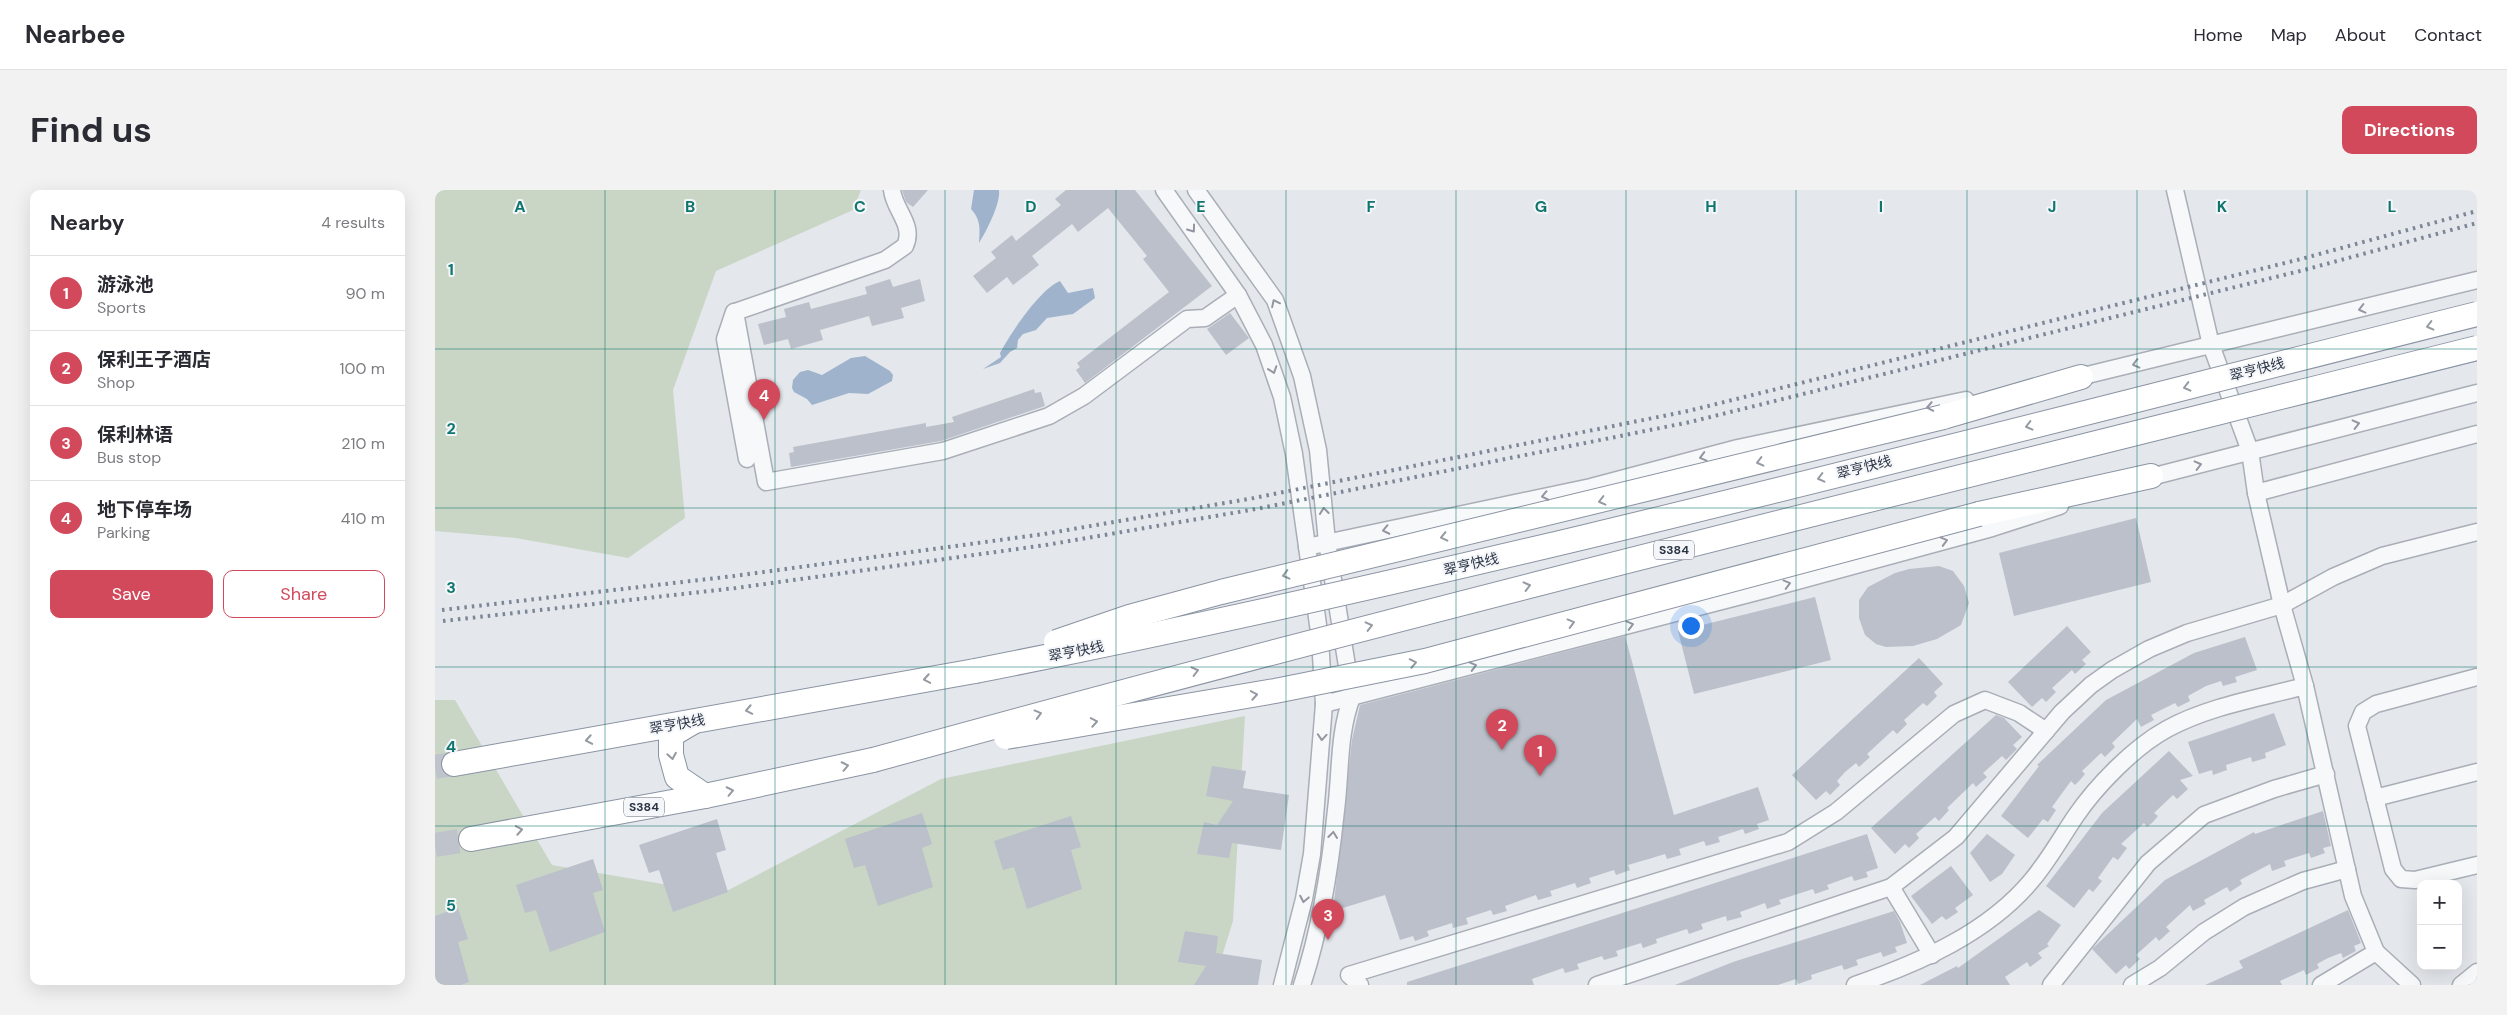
<!DOCTYPE html>
<meta charset="utf-8">
<style>
:root{--surface:#fff;--page:#f2f2f3;--text:#2b2b33;--muted:#7c7c81;--line:#e1e1e2;--accent:#d1495b}
body{margin:0;font-family:"DM Sans","Noto Sans SC",sans-serif;background:var(--page);color:var(--text)}
.controls{position:absolute;right:15px;bottom:15px;display:grid;overflow:hidden;border-radius:10px;box-shadow:0 5px 20px #0002}
.controls button{width:45px;height:45px;display:grid;place-items:center;padding:0;border:0;border-bottom:1px solid var(--line);background:var(--surface);color:var(--text);font:25px sans-serif}
.you{position:absolute;left:1255px;top:435px;width:18px;height:18px;margin:-12px;border:4px solid #fff;border-radius:50%;background:#1a73e8;box-shadow:0 0 0 8px #1a73e833}
.badge{display:grid;place-items:center;width:32px;height:32px;border-radius:50%;background:var(--accent);color:#fff;font-size:16px;font-weight:700}
.pin{position:absolute;translate:-50% -41px;filter:drop-shadow(0 1px 2px #0008)}
.pin::after{content:'';position:absolute;top:26px;width:18px;height:15px;background:inherit;clip-path:polygon(0 0,100% 0,50% 100%)}
.list{margin:0;padding:0;list-style:none}
h2{display:flex;justify-content:space-between;align-items:center;height:65px;margin:0;padding:0 20px;font-size:21px}
h2 small{font-size:16px;font-weight:400;color:var(--muted)}
.list li{display:grid;grid-template-columns:32px 1fr auto;gap:15px;align-items:center;box-sizing:border-box;height:75px;padding:0 20px;border-top:1px solid var(--line)}
.list b{display:block;font-size:19px;white-space:nowrap}
.list p{margin:0;font-size:16px;white-space:nowrap;color:var(--muted)}
.list em{font-size:16px;font-style:normal;color:var(--muted)}
.actions{display:flex;gap:10px;padding:15px 20px}
.actions a{flex:1;padding:11px 0;border:1px solid var(--accent);border-radius:10px;text-align:center;font-size:18px;color:var(--accent)}
.actions .main{background:var(--accent);color:#fff}
.map{position:relative;flex:none;width:2042px;height:795px;overflow:hidden;border-radius:10px}
header{display:flex;align-items:center;gap:30px;box-sizing:border-box;height:70px;padding:0 25px;background:var(--surface);border-bottom:1px solid var(--line)}
header strong{font-size:24px}
nav{display:flex;gap:28px;margin-inline-start:auto;font-size:18px}
.intro{display:flex;align-items:center;justify-content:space-between;box-sizing:border-box;height:120px;padding:0 30px}
h1{margin:0;font-size:35px}
.button{padding:12px 22px;border-radius:10px;background:var(--accent);color:#fff;font-size:18px;font-weight:700}
main{display:flex;gap:30px;padding:0 30px}
aside{flex:1;background:var(--surface);border-radius:10px;box-shadow:0 5px 20px #0002}
.map>svg:first-child{display:block}
.green{fill:#c9d6c5}
.water{fill:#9fb4cc}
.building{fill:#bbc0ca}
.lines{fill:none;stroke-linecap:round;stroke-linejoin:round}
.highway-tunnel{stroke:#bfc3cb;stroke-width:24;stroke-dasharray:24 12;stroke-linecap:butt}
.minor-casing{stroke:#a9aeb7;stroke-width:19}
.highway-casing{stroke:#8b94a3;stroke-width:26}
.minor{stroke:#f7f8fa;stroke-width:16}
.highway{stroke:#fff;stroke-width:24}
.rail{stroke:#7d8696;stroke-width:4;stroke-dasharray:2.5 5;stroke-linecap:butt}
.highway-bridge-casing{stroke:#8b94a3;stroke-width:26;stroke-linecap:butt}
.highway-bridge{stroke:#fff;stroke-width:24}
.oneway{stroke:#9196a0}
.oneway2{stroke:#959aa2}
.grid{fill:none;stroke:#0f766e;stroke-width:1;stroke-opacity:0.55}
.labels{text-anchor:middle;dominant-baseline:central;stroke-width:4;stroke-linejoin:round;paint-order:stroke}
.shield{fill:#f4f6f9;stroke:#676e7b;stroke-width:1}
.shield-label{font-size:12px;font-weight:bold;fill:#2b3445}
.street-label{font-size:14px;fill:#2b3445;stroke:#f4f6f9}
.grid-label{font-size:16px;text-anchor:middle;font-weight:bold;fill:#0f766e;stroke:#f4f6f9;stroke-width:4;stroke-linejoin:round;paint-order:stroke}
</style>
<header>
<strong>Nearbee</strong>
<nav><a>Home</a><a>Map</a><a>About</a><a>Contact</a></nav>
</header>
<div class="intro"><h1>Find us</h1><a class="button">Directions</a></div>
<main>
<aside>
<h2>Nearby<small>4 results</small></h2>
<ul class="list">
<li><span class="badge">1</span><div><b>游泳池</b><p>Sports</p></div><em>90 m</em></li>
<li><span class="badge">2</span><div><b>保利王子酒店</b><p>Shop</p></div><em>100 m</em></li>
<li><span class="badge">3</span><div><b>保利林语</b><p>Bus stop</p></div><em>210 m</em></li>
<li><span class="badge">4</span><div><b>地下停车场</b><p>Parking</p></div><em>410 m</em></li>
</ul>
<div class="actions"><a class="main">Save</a><a>Share</a></div>
</aside>
<div class="map">
<svg width="2042" height="795" viewBox="0 0 2042 795">
<rect width="100%" height="100%" fill="#e4e7ec"/>
<!-- green -->
<g class="green">
<path d="M0 0H426L418 20 281 81 238 200 250 328 193 368 81 348 0 341Z"/>
<path d="M0 510H20L117 675 286 704 506 589 810 526 798 731 778 795H0Z"/>
</g>
<!-- water -->
<g class="water">
<path d="M539 0H564C566 13 551 42 544 53 545 39 546 30 536 19Z"/>
<path d="M625 91 633 103 658 98 660 108 638 124 612 128 601 140 588 144 583 150 582 158 575 162 565 173 548 179 566 167 565 163C575 144 605 99 625 91Z"/>
<path d="M430 166 455 181 458 185 457 191 433 204 414 203 377 215 372 209 359 202 357 198 358 190 365 182 373 180 387 185 416 168Z"/>
</g>
<!-- building -->
<g class="building">
<path d="M467 0H493L478 17 471 12Z"/>
<path d="M631 0H700L777 96 650 193 641 180 645 177 642 173 734 102 708 69 712 66 673 18 643 42 637 34 597 66 604 75 578 95 572 87 552 103 538 86 561 68 556 62 577 45 581 51 626 15 620 9Z"/>
<path d="M455 89 458 97 485 89 490 111 466 118 469 128 437 136 434 126 385 140 388 150 356 159 353 149 329 155 323 134 351 127 349 119 374 112 376 119 432 104 430 97Z"/>
<path d="M795 123 814 148 791 165 772 139Z"/>
<path d="M599 199 600 203 606 202 610 216 506 251 356 277 354 263 359 262 358 257 491 233V237L519 232 517 227Z"/>
<path d="M1701 328 1716 392 1579 426 1564 363Z"/>
<path d="M1504 376 1518 381 1529 396 1534 413 1526 435 1502 449 1478 456 1451 457 1441 454 1430 445 1424 428V410L1433 397 1460 383 1474 379Z"/>
<path d="M1380 407 1396 470 1259 504 1243 441Z"/>
<path d="M1632 436 1656 462 1647 470 1651 474 1640 484 1637 480 1617 498 1621 502 1611 512 1607 508 1597 517 1573 492Z"/>
<path d="M1190 446 1239 625 1323 597 1334 630 1322 634 1324 639 1310 644 1308 639 1283 647 1285 652 1271 656 1269 651 1244 659 1246 665 1232 669 1230 664 1217 668 1193 675 1195 680 1181 685 1179 680 1154 688 1156 693 1142 698 1140 693 1115 701 1117 706 1103 710 1101 705 1070 716 1072 721 1058 725 1056 720 1031 728 1033 734 1018 738 1017 733 992 741 994 746 980 751 978 746 965 750 950 705 898 721 917 550 925 515Z"/>
<path d="M1810 447 1822 480 1800 487 1802 492 1788 496 1786 491 1771 496 1753 506 1755 511 1743 517 1740 513 1716 525 1719 530 1706 537 1702 529 1677 553 1680 557 1670 567 1666 563 1647 581 1650 584 1645 590 1640 595 1636 591 1617 617 1621 620 1613 632 1608 629 1593 648 1566 626 1604 576 1602 575 1671 510 1759 463Z"/>
<path d="M1484 468 1508 494 1499 502 1502 506 1492 516 1488 513 1478 522 1469 530 1472 534 1462 544 1458 540 1432 564 1435 567 1424 577 1421 573 1410 582 1402 591 1405 595 1395 605 1391 601 1381 610 1357 585Z"/>
<path d="M1839 523 1851 555 1830 563 1831 568 1817 572 1816 567 1791 575 1792 580 1778 585 1777 580 1764 584 1753 552Z"/>
<path d="M1561 525 1569 528 1587 547 1578 555 1582 559 1571 570 1567 566 1557 575 1548 583 1552 587 1541 597 1538 593 1512 618 1514 620 1504 631 1500 627 1490 636 1481 644 1484 648 1474 658 1470 654 1460 664 1436 638Z"/>
<path d="M1734 561 1758 586 1745 590 1753 599 1742 609 1738 605 1719 623 1723 626 1718 632 1712 637 1709 633 1686 654 1692 658 1683 670 1678 667 1663 688 1667 691 1658 702 1654 699 1639 718 1611 696 1667 623Z"/>
<path d="M777 576 811 581 808 598 854 605 846 660 797 653 794 668 762 664 769 632 782 635 798 611 771 606Z"/>
<path d="M1888 621 1896 656 1888 658 1890 663 1876 668 1874 663 1849 671 1851 676 1837 681 1835 674 1805 690 1807 694 1795 702 1792 697 1769 710 1771 714 1758 721 1755 715 1731 737 1735 741 1724 751 1721 747 1701 765 1705 769 1694 779 1691 775 1681 784 1657 759 1730 690 1819 642 1820 644Z"/>
<path d="M487 623 497 654 487 658 498 697 443 716 430 675 419 678 410 649Z"/>
<path d="M636 626 646 657 636 660 647 699 592 719 579 677 568 680 559 651Z"/>
<path d="M282 629 291 660 281 663 293 702 238 722 224 680 214 683 204 655Z"/>
<path d="M1432 644 1443 678 1431 682 1433 687 1419 691 1417 686 1392 695 1394 699 1380 704 1378 699 1344 710 1346 714 1332 719 1330 713 1305 722 1307 727 1292 731 1291 726 1266 734 1268 739 1254 744 1252 739 1221 749 1222 753 1208 758 1206 753 1181 761 1183 766 1169 770 1167 766 1142 774 1144 779 1130 783 1128 778 1097 789 1099 795H972V792L1029 774Z"/>
<path d="M1552 644 1580 665 1567 684 1555 692 1535 663Z"/>
<path d="M158 669 168 700 158 703 170 742 115 762 101 720 90 723 81 695Z"/>
<path d="M1516 676 1538 705 1520 718 1523 722 1511 730 1507 726 1497 734 1476 706Z"/>
<path d="M23 718 33 749 23 752 34 792 26 795H0V726Z"/>
<path d="M1604 720 1626 735 1612 754 1614 756 1603 763 1607 768 1595 777 1592 772 1570 787 1575 795H1485L1522 776 1523 778Z"/>
<path d="M1913 720 1926 753 1919 756 1921 761 1908 768 1906 763 1893 768 1882 774 1884 778 1871 785 1869 780 1845 791 1847 795H1770L1808 778 1804 771Z"/>
<path d="M1459 721 1465 732 1472 753 1460 757 1462 762 1448 767 1446 762 1421 770 1423 775 1409 780 1407 775 1376 785 1377 789 1363 794 1361 789 1343 795H1240L1298 772Z"/>
<path d="M750 741 783 746 781 763 827 770 823 795H759L771 776 743 772Z"/>
</g>
<g class="lines">
<!-- highway-tunnel -->
<g class="highway-tunnel">
<path d="M0 577 19 574"/>
<path d="M0 655 36 649"/>
</g>
<defs>
<g id="minor">
<path d="M457 0C459 20 480 35 470 56L450 70 300 122 331 292 508 261 614 226 649 206 752 129 770 128 803 105"/>
<path d="M729 0 803 105 829 155 847 207 859 264 885 449 889 514 877 664 869 709 847 795"/>
<path d="M761 0 840 110 867 186 883 260 892 352 917 507C903 544 906 581 901 620 895 679 886 738 867 795"/>
<path d="M1740 0 1776 155 1815 261 1821 303 1847 415 1870 496 1918 706 1941 762 1977 795"/>
<path d="M299 122 290 149 312 269"/>
<path d="M1636 189 2042 90"/>
<path d="M1708 289 2042 203"/>
<path d="M1821 303 2042 244"/>
<path d="M872 357 1156 297 1303 258 1531 210"/>
<path d="M2042 487 1941 514 1928 522 1922 536 1958 679 1966 689 1980 690 2042 675"/>
<path d="M889 514 1333 399 1557 338 1625 316"/>
<path d="M1940 608 2042 582"/>
<path d="M1456 697 1497 765"/>
<path d="M925 795 914 785 1353 652 1401 622 1519 524 1550 510 1584 523 1611 541"/>
<path d="M1162 795 1456 697 1521 647 1627 522 1656 495 1677 480 1714 459 1752 443 1847 415 1898 387 1947 366 2042 342"/>
<path d="M1420 795C1484 773 1553 743 1597 690 1613 671 1626 648 1640 627 1661 596 1699 557 1732 539 1774 516 1825 508 1870 496"/>
<path d="M1616 795 1713 673 1769 625 1839 599 1891 584"/>
<path d="M1697 795 1725 778 1769 742 1809 717 1868 691 1912 679"/>
<path d="M1886 795 1941 762"/>
<path d="M2026 795 2042 782"/>
</g>
<g id="highway">
<path d="M1508 227 1646 187"/>
<path d="M1544 324 1716 286"/>
<path d="M258 532 236 545V565L242 587 270 606"/>
<path d="M19 574 540 481"/>
<path d="M36 649 270 606 438 570"/>
</g>
</defs>
<!-- minor casing -->
<use href="#minor" class="minor-casing"/>
<!-- highway casing -->
<use href="#highway" class="highway-casing"/>
<!-- minor -->
<use href="#minor" class="minor"/>
<!-- highway -->
<use href="#highway" class="highway"/>
<!-- rail -->
<g class="rail">
<path d="M7 420 299 386 609 344 819 308 1253 221 1866 69 2042 21"/>
<path d="M8 431 301 398 611 355 821 319 1255 232 1869 80 2042 33"/>
</g>
<defs>
<g id="highway-bridge">
<path d="M621 452 694 427 786 402 1508 227"/>
<path d="M540 481C1045 382 1543 249 2042 124"/>
<path d="M571 547 840 501 990 471 1544 324"/>
<path d="M438 570C970 423 1507 292 2042 158"/>
</g>
</defs>
<!-- highway-bridge casing -->
<use href="#highway-bridge" class="highway-bridge-casing"/>
<!-- highway-bridge -->
<use href="#highway-bridge" class="highway-bridge"/>
</g>
<!-- one-way arrows -->
<defs><path id="oneway-chevron" d="M-2-3.5L2.5 0L-2 3.5" fill="none" stroke-width="1.6" stroke-linecap="round" stroke-linejoin="round" transform="scale(1.25)"/></defs>
<g class="oneway">
<use href="#oneway-chevron" transform="translate(757 39) rotate(54)"/>
<use href="#oneway-chevron" transform="translate(840 113) rotate(-116)"/>
<use href="#oneway-chevron" transform="translate(1927 119) rotate(166)"/>
<use href="#oneway-chevron" transform="translate(1701 174) rotate(166)"/>
<use href="#oneway-chevron" transform="translate(838 180) rotate(71)"/>
<use href="#oneway-chevron" transform="translate(1495 217) rotate(169)"/>
<use href="#oneway-chevron" transform="translate(1921 234) rotate(-14)"/>
<use href="#oneway-chevron" transform="translate(1268 267) rotate(165)"/>
<use href="#oneway-chevron" transform="translate(1763 275) rotate(-14)"/>
<use href="#oneway-chevron" transform="translate(1110 306) rotate(168)"/>
<use href="#oneway-chevron" transform="translate(889 321) rotate(-96)"/>
<use href="#oneway-chevron" transform="translate(951 340) rotate(168)"/>
<use href="#oneway-chevron" transform="translate(1509 351) rotate(-15)"/>
<use href="#oneway-chevron" transform="translate(1352 394) rotate(-15)"/>
<use href="#oneway-chevron" transform="translate(1195 435) rotate(-15)"/>
<use href="#oneway-chevron" transform="translate(1038 476) rotate(-15)"/>
<use href="#oneway-chevron" transform="translate(887 547) rotate(94)"/>
<use href="#oneway-chevron" transform="translate(898 645) rotate(-83)"/>
<use href="#oneway-chevron" transform="translate(869 709) rotate(101)"/>
</g>
<g class="oneway2">
<use href="#oneway-chevron" transform="translate(1995 136) rotate(166)"/>
<use href="#oneway-chevron" transform="translate(1752 197) rotate(166)"/>
<use href="#oneway-chevron" transform="translate(1594 236) rotate(166)"/>
<use href="#oneway-chevron" transform="translate(1325 272) rotate(166)"/>
<use href="#oneway-chevron" transform="translate(1386 288) rotate(166)"/>
<use href="#oneway-chevron" transform="translate(1167 311) rotate(166)"/>
<use href="#oneway-chevron" transform="translate(1009 347) rotate(167)"/>
<use href="#oneway-chevron" transform="translate(851 385) rotate(166)"/>
<use href="#oneway-chevron" transform="translate(1092 396) rotate(-14)"/>
<use href="#oneway-chevron" transform="translate(1136 433) rotate(-15)"/>
<use href="#oneway-chevron" transform="translate(934 436) rotate(-14)"/>
<use href="#oneway-chevron" transform="translate(978 473) rotate(-11)"/>
<use href="#oneway-chevron" transform="translate(760 481) rotate(-14)"/>
<use href="#oneway-chevron" transform="translate(492 489) rotate(170)"/>
<use href="#oneway-chevron" transform="translate(819 505) rotate(-10)"/>
<use href="#oneway-chevron" transform="translate(314 520) rotate(169)"/>
<use href="#oneway-chevron" transform="translate(603 524) rotate(-15)"/>
<use href="#oneway-chevron" transform="translate(659 532) rotate(-10)"/>
<use href="#oneway-chevron" transform="translate(154 550) rotate(170)"/>
<use href="#oneway-chevron" transform="translate(237 566) rotate(80)"/>
<use href="#oneway-chevron" transform="translate(410 576) rotate(-12)"/>
<use href="#oneway-chevron" transform="translate(295 601) rotate(-12)"/>
<use href="#oneway-chevron" transform="translate(84 640) rotate(-10)"/>
</g>
<!-- grid -->
<path class="grid" d="M170 0V795M340 0V795M510 0V795M681 0V795M851 0V795M1021 0V795M1191 0V795M1361 0V795M1532 0V795M1702 0V795M1872 0V795M0 159H2042M0 318H2042M0 477H2042M0 636H2042"/>
<g class="labels">
<!-- shield labels -->
<g class="shield">
<rect x="1219" y="350.5" width="40" height="19" rx="4"/>
<rect x="189" y="607.5" width="40" height="19" rx="4"/>
</g>
<g class="shield-label">
<text x="1239" y="360">S384</text>
<text x="209" y="617">S384</text>
</g>
<!-- street labels -->
<g class="street-label">
<text transform="translate(1822 179) rotate(-14)">翠亨快线</text>
<text transform="translate(1429 277) rotate(-14)">翠亨快线</text>
<text transform="translate(1036 374) rotate(-13)">翠亨快线</text>
<text transform="translate(641 461) rotate(-11)">翠亨快线</text>
<text transform="translate(242 534) rotate(-10)">翠亨快线</text>
</g>
</g>
<g class="grid-label">
<text x="85" y="22">A</text>
<text x="255" y="22">B</text>
<text x="425" y="22">C</text>
<text x="596" y="22">D</text>
<text x="766" y="22">E</text>
<text x="936" y="22">F</text>
<text x="1106" y="22">G</text>
<text x="1276" y="22">H</text>
<text x="1446" y="22">I</text>
<text x="1617" y="22">J</text>
<text x="1787" y="22">K</text>
<text x="1957" y="22">L</text>
<text x="16" y="85">1</text>
<text x="16" y="244">2</text>
<text x="16" y="403">3</text>
<text x="16" y="562">4</text>
<text x="16" y="721">5</text>
</g>
</svg>
<div class="controls">
<button>+</button>
<button>−</button>
</div>
<div class="you"></div>
<div class="pin badge" style="left:1105px;top:586px">1</div>
<div class="pin badge" style="left:1067px;top:560px">2</div>
<div class="pin badge" style="left:893px;top:750px">3</div>
<div class="pin badge" style="left:329px;top:230px">4</div>
</div>
</main>
